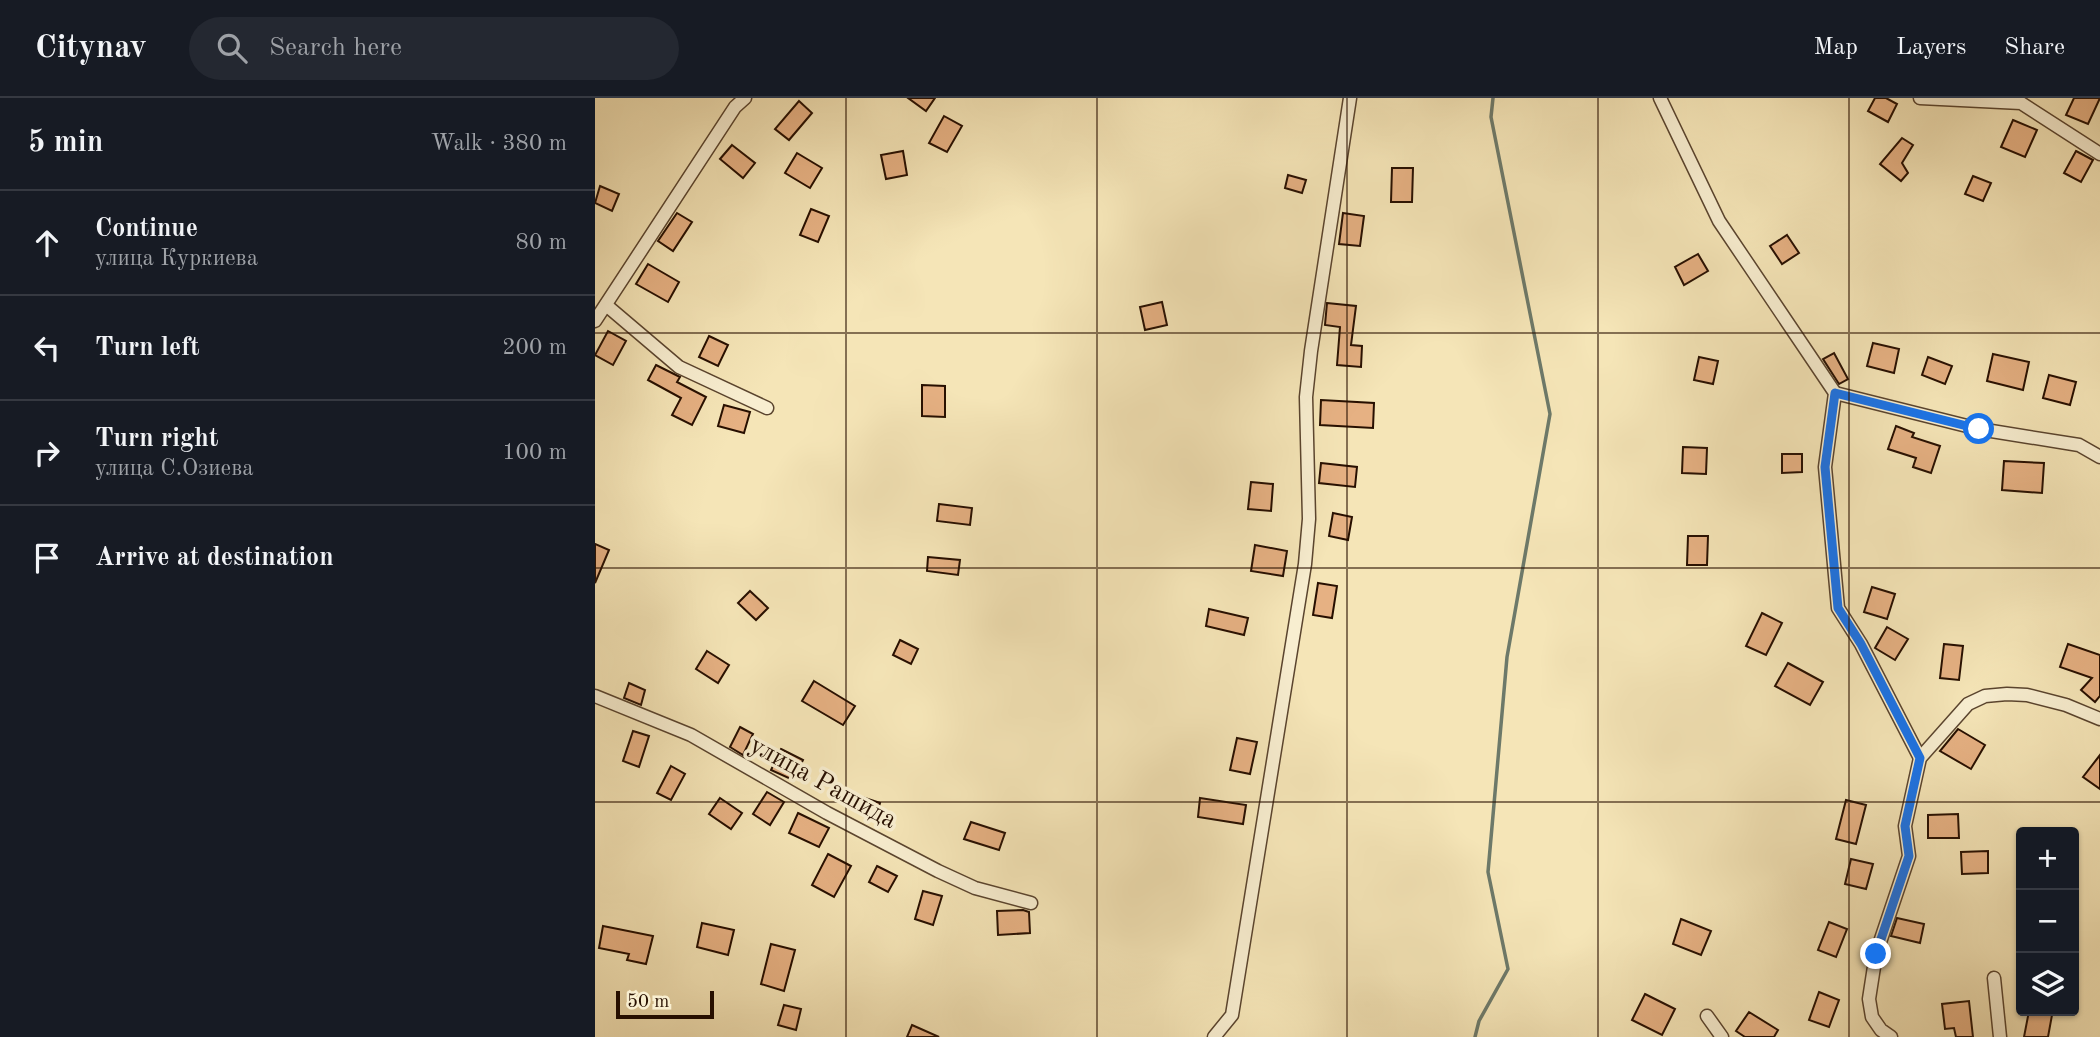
<!DOCTYPE html>
<meta charset="utf-8">
<style>
:root{--surface:#171b24;--page:#242831;--text:#f1f3f6;--muted:#9ea1a6;--line:#363941}
body{margin:0;font-family:"Old Standard TT",serif;background:var(--page);color:var(--text)}
.controls{position:absolute;right:21px;bottom:21px;display:grid;overflow:hidden;border-radius:7px;box-shadow:0 2px 5px #0004}
.controls button{width:63px;height:63px;display:grid;place-items:center;padding:0;border:0;border-bottom:2px solid var(--line);background:var(--surface);color:var(--text);font:35px sans-serif}
.scale{position:absolute;left:21px;bottom:18px;width:98px;box-sizing:border-box;padding-left:7px;border:4px solid #270f00;border-top:0;font-size:19px;line-height:24px;white-space:nowrap;color:#270f00;-webkit-text-stroke:5px #f8eed0;paint-order:stroke}
.stop{position:absolute;width:21px;height:21px;margin:-16px;border:5px solid #1a73e8;border-radius:50%;background:#fff}
.stop.end{background:#1a73e8;border-color:#fff;box-shadow:0 2px 7px #0008}
.list{margin:0;padding:0;list-style:none}
h2{display:flex;justify-content:space-between;align-items:center;height:91px;margin:0;padding:0 28px;font-size:30px}
h2 small{font-size:23px;font-weight:400;color:var(--muted)}
.list li{display:grid;grid-template-columns:46px 1fr auto;gap:21px;align-items:center;box-sizing:border-box;height:105px;padding:0 28px;border-top:2px solid var(--line)}
.list b{display:block;font-size:26px;white-space:nowrap}
.list p{margin:0;font-size:23px;white-space:nowrap;color:var(--muted)}
.list em{font-size:23px;font-style:normal;color:var(--muted)}
.icon{flex:none;width:38px;height:38px;fill:none;stroke:currentColor;stroke-width:2;stroke-linecap:round;stroke-linejoin:round}
.map{position:relative;flex:none;width:1505px;height:939px;overflow:hidden}
header{display:flex;align-items:center;gap:42px;box-sizing:border-box;height:98px;padding:0 35px;background:var(--surface);border-bottom:2px solid var(--line)}
header strong{font-size:33px}
nav{display:flex;gap:38px;margin-inline-start:auto;font-size:24px}
.search{width:490px;height:63px;background:var(--page);display:flex;align-items:center;gap:18px;box-sizing:border-box;padding:0 24px;border-radius:38px;color:var(--muted);font-size:26px}
main{display:flex}
aside{flex:1;background:var(--surface)}
.map>svg:first-child{display:block}
.lines{fill:none;stroke-linecap:round;stroke-linejoin:round}
.stream{stroke:#6d7969;stroke-width:3.5}
.building{fill:#e6b183;stroke:#270f00;stroke-width:2}
.minor-casing{stroke:#5a442e;stroke-width:15}
.minor{stroke:#f8eed0;stroke-width:12}
.route{stroke:#1a73e8;stroke-width:9}
.grid{fill:none;stroke:#270f00;stroke-width:2;stroke-opacity:0.55}
.labels{text-anchor:middle;dominant-baseline:central;stroke-width:7;stroke-linejoin:round;paint-order:stroke}
.street-label{font-size:26px;fill:#270f00;stroke:#f8eed0}
</style>
<header>
<strong>Citynav</strong>
<div class="search"><svg class="icon" aria-label="search" viewBox="0 0 24 24"><circle cx="10" cy="10" r="6"/><path d="M15 15l6 6"/></svg>Search here</div>
<nav><a>Map</a><a>Layers</a><a>Share</a></nav>
</header>
<main>
<aside>
<h2>5 min<small>Walk · 380 m</small></h2>
<ul class="list">
<li><svg class="icon" aria-label="ahead" viewBox="0 0 24 24"><path d="M12 20V5M6 11l6-6 6 6"/></svg><div><b>Continue</b><p>улица Куркиева</p></div><em>80 m</em></li>
<li><svg class="icon" aria-label="left" viewBox="0 0 24 24"><path d="M17 20v-9H6M10 6l-5 5 5 5"/></svg><div><b>Turn left</b></div><em>200 m</em></li>
<li><svg class="icon" aria-label="right" viewBox="0 0 24 24"><path d="M7 20v-9h11M14 6l5 5-5 5"/></svg><div><b>Turn right</b><p>улица С.Озиева</p></div><em>100 m</em></li>
<li><svg class="icon" aria-label="arrive" viewBox="0 0 24 24"><path d="M6 21V4h12l-3 4 3 4H6"/></svg><div><b>Arrive at destination</b></div></li>
</ul>
</aside>
<div class="map">
<svg width="1505" height="939" viewBox="0 0 1505 939">
<rect width="100%" height="100%" fill="#f5e5b7"/>
<filter id="stains"><feTurbulence type="fractalNoise" baseFrequency=".00286" numOctaves="4"/><feColorMatrix values="0 0 0 0 .2 0 0 0 0 .09 0 0 0 0 .02 0 0 0 .5 -.17"/></filter>
<radialGradient id="worn" r=".72"><stop offset=".6" stop-color="#630" stop-opacity="0"/><stop offset="1" stop-color="#630" stop-opacity=".3"/></radialGradient>
<g class="lines">
<!-- stream -->
<path class="stream" d="M880 939 884 923 913 871 893 774 912 559 955 316 896 19 898 0"/>
</g>
<!-- building -->
<g class="building">
<path d="M313 0H340L331 13Z"/>
<path d="M1280 0H1291L1302 6 1293 24 1273 13Z"/>
<path d="M1479 0H1505L1493 26 1471 17Z"/>
<path d="M204 3 217 15 194 42 180 31Z"/>
<path d="M349 18 367 28 352 54 334 45Z"/>
<path d="M1418 22 1442 32 1430 59 1406 49Z"/>
<path d="M1307 40 1318 47 1307 65 1313 75 1306 83 1285 66Z"/>
<path d="M137 47 160 65 148 80 125 61Z"/>
<path d="M308 53 312 77 291 81 286 57Z"/>
<path d="M1481 53 1498 62 1486 84 1469 75Z"/>
<path d="M202 55 227 70 215 90 190 75Z"/>
<path d="M797 70H818L817 104H796Z"/>
<path d="M693 77 711 82 707 95 690 90Z"/>
<path d="M1378 78 1396 85 1388 103 1370 96Z"/>
<path d="M5 88 24 96 17 113 0 105Z"/>
<path d="M216 111 234 118 223 144 205 137Z"/>
<path d="M82 115 97 124 78 153 63 143Z"/>
<path d="M748 115 769 118 765 148 744 146Z"/>
<path d="M1192 137 1204 155 1187 166 1175 148Z"/>
<path d="M1103 156 1113 173 1089 187 1080 169Z"/>
<path d="M53 166 84 184 73 204 41 186Z"/>
<path d="M567 204 572 227 550 232 545 209Z"/>
<path d="M732 205 761 208 756 247 767 248 766 269 742 267 745 229 730 227Z"/>
<path d="M13 233 31 243 18 267 0 257Z"/>
<path d="M114 238 133 247 123 268 104 259Z"/>
<path d="M1278 245 1304 251 1299 275 1272 268Z"/>
<path d="M1239 255 1253 281 1244 286 1228 261Z"/>
<path d="M1398 256 1434 264 1428 292 1392 283Z"/>
<path d="M1104 259 1123 263 1118 286 1099 282Z"/>
<path d="M1333 259 1357 268 1350 286 1327 277Z"/>
<path d="M61 267 85 279 82 284 111 299 97 327 77 317 86 300 53 282Z"/>
<path d="M1454 277 1481 284 1475 307 1448 300Z"/>
<path d="M327 287 350 288V319L327 318Z"/>
<path d="M726 302 779 305 778 330 725 327Z"/>
<path d="M129 307 155 314 149 335 123 328Z"/>
<path d="M1301 328 1319 335 1317 339 1345 348 1336 375 1318 369 1321 360 1293 351Z"/>
<path d="M1088 349 1112 350 1111 376 1087 375Z"/>
<path d="M1187 356H1207V374L1187 375Z"/>
<path d="M1409 363 1449 365 1447 395 1407 392Z"/>
<path d="M726 365 762 369 760 389 724 385Z"/>
<path d="M656 384 678 386 676 413 653 411Z"/>
<path d="M344 406 377 410 375 427 342 423Z"/>
<path d="M738 415 757 419 753 442 734 438Z"/>
<path d="M1093 438H1113L1112 467H1092Z"/>
<path d="M0 446 14 452 0 485Z"/>
<path d="M660 447 692 453 688 478 656 473Z"/>
<path d="M333 459 365 462 363 477 332 473Z"/>
<path d="M723 485 742 488 737 520 718 517Z"/>
<path d="M1277 489 1300 496 1292 521 1269 514Z"/>
<path d="M155 493 173 510 161 522 143 505Z"/>
<path d="M614 511 653 520 649 537 611 528Z"/>
<path d="M1167 515 1187 525 1171 557 1151 548Z"/>
<path d="M1292 529 1313 541 1300 562 1280 550Z"/>
<path d="M305 542 323 551 316 566 298 557Z"/>
<path d="M1349 546 1368 548 1364 582 1345 580Z"/>
<path d="M1473 546 1505 557V598L1500 604 1486 592 1497 580 1465 569Z"/>
<path d="M112 553 134 567 123 585 101 571Z"/>
<path d="M1193 565 1228 584 1215 607 1180 588Z"/>
<path d="M219 583 260 608 248 627 207 603Z"/>
<path d="M34 585 50 592 46 607 29 600Z"/>
<path d="M145 629 158 636 148 657 135 649Z"/>
<path d="M1363 631 1390 647 1376 671 1345 653Z"/>
<path d="M38 633 54 638 44 669 28 663Z"/>
<path d="M642 640 662 644 655 676 635 672Z"/>
<path d="M186 651 208 662 198 682 176 672Z"/>
<path d="M1505 657V691L1488 679Z"/>
<path d="M76 668 90 676 76 702 62 695Z"/>
<path d="M172 694 189 704 175 727 158 716Z"/>
<path d="M267 699 285 705 281 719 262 712Z"/>
<path d="M125 700 147 715 136 731 114 716Z"/>
<path d="M605 700 651 707 648 726 603 719Z"/>
<path d="M1251 702 1271 707 1261 746 1241 741Z"/>
<path d="M203 715 234 730 224 749 194 735Z"/>
<path d="M1363 716 1364 740H1333V717Z"/>
<path d="M376 724 410 735 404 752 369 741Z"/>
<path d="M1393 753V775L1367 776 1366 754Z"/>
<path d="M233 756 256 768 239 799 217 787Z"/>
<path d="M1256 761 1278 766 1271 791 1250 786Z"/>
<path d="M282 768 302 778 293 794 274 784Z"/>
<path d="M328 793 347 798 338 827 320 821Z"/>
<path d="M428 812 434 814 435 835 403 837 402 813Z"/>
<path d="M1302 820 1329 826 1325 845 1296 838Z"/>
<path d="M1086 821 1116 833 1106 857 1078 846Z"/>
<path d="M1234 824 1252 831 1241 859 1223 852Z"/>
<path d="M107 825 139 832 133 857 102 849Z"/>
<path d="M8 828 58 838 51 866 32 862 34 856 4 850Z"/>
<path d="M176 846 200 852 189 893 166 886Z"/>
<path d="M1224 894 1244 902 1234 929 1214 922Z"/>
<path d="M1050 896 1080 911 1067 937 1037 922Z"/>
<path d="M1374 903 1378 939H1361L1359 930 1350 931 1347 906Z"/>
<path d="M189 907 206 911 201 932 183 927Z"/>
<path d="M1434 913 1457 917 1453 939H1429Z"/>
<path d="M1154 914 1183 932 1179 939H1150L1141 933Z"/>
<path d="M317 927 344 939H312Z"/>
</g>
<g class="lines">
<defs>
<g id="minor">
<path d="M1065 0 1124 123 1240 295 1230 369 1243 510 1266 546 1325 660"/>
<path d="M1325 0 1426 5 1505 56"/>
<path d="M11 207 84 269 172 310"/>
<path d="M0 223 140 9 150 0"/>
<path d="M1240 295 1384 331 1484 347 1505 359"/>
<path d="M0 598 96 637 232 715 343 773 380 790 436 805"/>
<path d="M1399 880 1405 939"/>
<path d="M1112 918 1127 939"/>
<path d="M619 939 637 917 710 466 714 421 711 299 716 253 755 0"/>
<path d="M1296 939 1286 932 1277 919 1274 901 1281 856 1314 758 1310 728 1325 660 1373 606 1390 598 1412 596 1432 597 1471 607 1505 621"/>
</g>
</defs>
<!-- minor casing -->
<use href="#minor" class="minor-casing"/>
<!-- minor -->
<use href="#minor" class="minor"/>
</g>
<g class="lines">
<!-- route -->
<path class="route" d="M1281 856 1314 758 1310 728 1325 660 1266 546 1243 510 1230 369 1240 295 1384 331"/>
</g>
<!-- grid -->
<path class="grid" d="M251 0V939M502 0V939M752 0V939M1003 0V939M1254 0V939M0 235H1505M0 470H1505M0 704H1505"/>
<g class="labels">
<!-- street labels -->
<g class="street-label">
<text transform="translate(228 685) rotate(29)">улица Рашида</text>
</g>
</g>
<rect width="100%" height="100%" filter="url(#stains)"/>
<rect width="100%" height="100%" fill="url(#worn)"/>
</svg>
<div class="controls">
<button>+</button>
<button>−</button>
<button><svg class="icon" aria-label="layers" viewBox="0 0 24 24"><path d="M12 4l9 5-9 5-9-5zM3 14l9 5 9-5"/></svg></button>
</div>
<div class="scale">50 m</div>
<div class="stop" style="left:1384px;top:331px"></div>
<div class="stop end" style="left:1281px;top:856px"></div>
</div>
</main>
